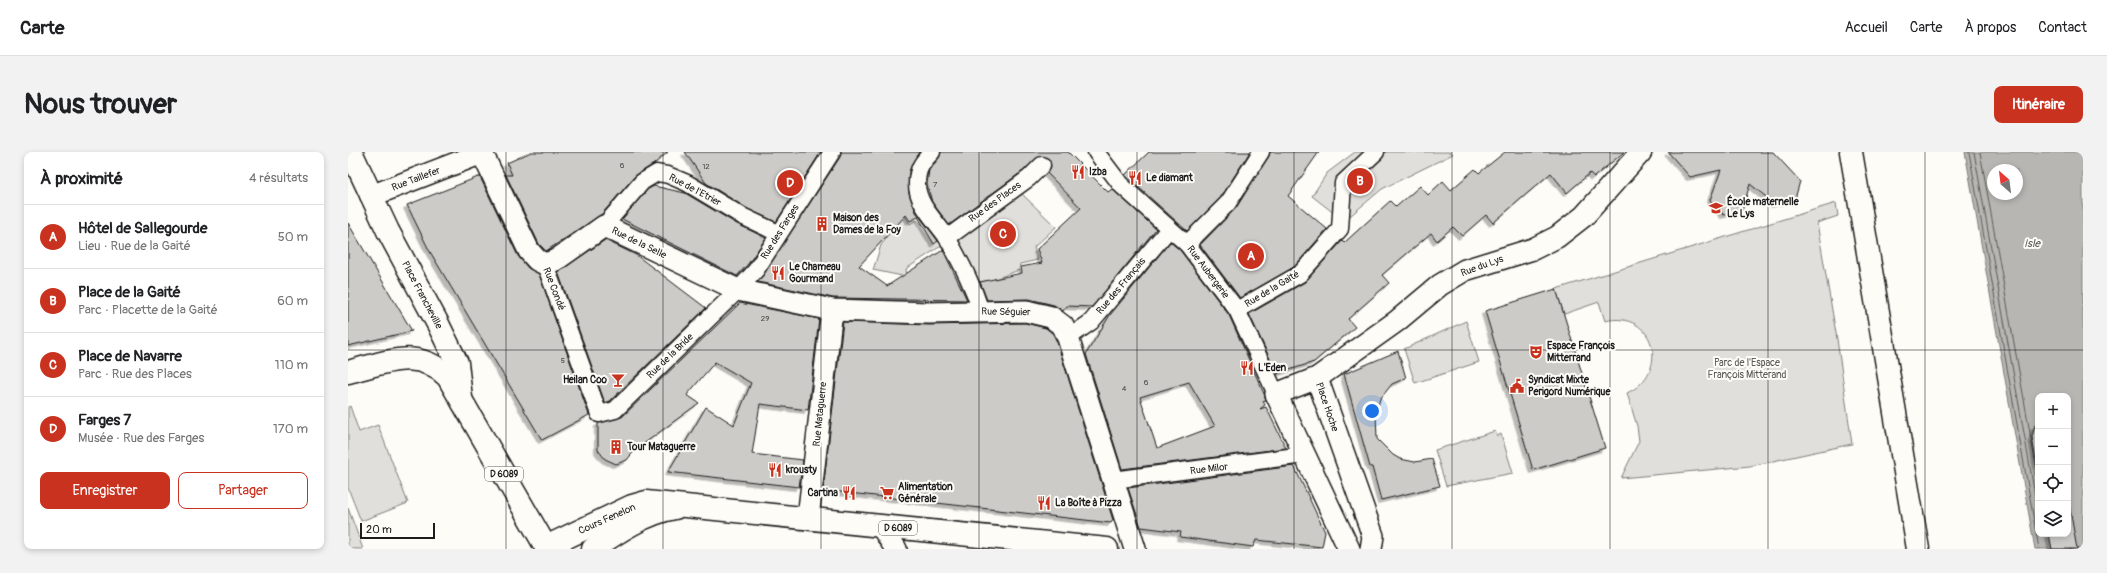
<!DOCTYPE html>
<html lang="fr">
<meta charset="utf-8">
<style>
:root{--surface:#fff;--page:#f2f2f2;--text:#202124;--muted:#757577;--line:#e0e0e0;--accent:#c8321e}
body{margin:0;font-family:Pangolin,sans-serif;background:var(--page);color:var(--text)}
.controls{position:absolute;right:12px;bottom:12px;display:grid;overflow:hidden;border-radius:8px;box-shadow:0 2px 6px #0003}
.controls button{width:36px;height:36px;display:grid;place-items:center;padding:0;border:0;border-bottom:1px solid var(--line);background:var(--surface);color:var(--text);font:20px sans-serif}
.compass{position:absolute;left:1639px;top:12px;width:36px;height:36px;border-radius:50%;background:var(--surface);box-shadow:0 2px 6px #0003;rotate:332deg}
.scale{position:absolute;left:12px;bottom:10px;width:75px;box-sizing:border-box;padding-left:4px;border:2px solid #1c1c1c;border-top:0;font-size:11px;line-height:14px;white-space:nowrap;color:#1c1c1c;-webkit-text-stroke:3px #fdfcf7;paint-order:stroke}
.you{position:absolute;left:1024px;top:259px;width:14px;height:14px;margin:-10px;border:3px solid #fff;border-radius:50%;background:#1a73e8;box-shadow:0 0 0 6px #1a73e833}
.badge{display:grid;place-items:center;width:26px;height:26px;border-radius:50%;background:var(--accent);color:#fff;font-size:13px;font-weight:700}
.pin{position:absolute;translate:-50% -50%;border:2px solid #fff;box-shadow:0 1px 4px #0006}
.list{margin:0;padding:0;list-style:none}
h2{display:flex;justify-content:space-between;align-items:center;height:52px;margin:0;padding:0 16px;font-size:17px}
h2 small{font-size:13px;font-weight:400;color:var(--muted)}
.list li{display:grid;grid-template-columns:26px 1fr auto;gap:12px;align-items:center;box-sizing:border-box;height:64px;padding:0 16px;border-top:1px solid var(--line)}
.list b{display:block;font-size:15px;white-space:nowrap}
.list p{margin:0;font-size:13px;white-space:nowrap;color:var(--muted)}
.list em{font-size:13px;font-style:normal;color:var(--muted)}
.actions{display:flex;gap:8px;padding:12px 16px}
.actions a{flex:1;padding:9px 0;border:1px solid var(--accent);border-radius:8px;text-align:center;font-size:14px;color:var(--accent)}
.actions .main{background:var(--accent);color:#fff}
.icon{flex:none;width:22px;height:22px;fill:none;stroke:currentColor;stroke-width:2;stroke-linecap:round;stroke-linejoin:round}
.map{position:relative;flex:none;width:1735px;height:397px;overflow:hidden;border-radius:8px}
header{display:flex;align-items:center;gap:24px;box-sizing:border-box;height:56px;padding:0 20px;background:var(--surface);border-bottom:1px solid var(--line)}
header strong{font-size:19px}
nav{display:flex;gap:22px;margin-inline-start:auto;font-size:14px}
.intro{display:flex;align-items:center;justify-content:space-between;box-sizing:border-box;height:96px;padding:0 24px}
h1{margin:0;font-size:28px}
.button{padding:10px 18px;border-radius:8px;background:var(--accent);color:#fff;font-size:14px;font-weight:700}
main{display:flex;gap:24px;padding:0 24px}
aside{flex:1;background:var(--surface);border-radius:8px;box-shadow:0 2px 6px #0003}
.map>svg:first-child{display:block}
.green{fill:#e0dfdb;stroke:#7e7e7c}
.water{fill:#b7b6b2;stroke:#797876;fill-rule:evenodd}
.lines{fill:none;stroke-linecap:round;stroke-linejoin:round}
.shore{stroke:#5a5a58;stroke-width:1}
.building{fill:#cccbc8;stroke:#1c1c1c;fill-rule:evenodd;filter:url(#shadow)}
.pedestrian-casing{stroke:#1c1c1c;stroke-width:19}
.minor-casing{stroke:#1c1c1c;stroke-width:24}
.secondary-casing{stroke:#1c1c1c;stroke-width:25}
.primary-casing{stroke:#1c1c1c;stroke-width:25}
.pedestrian{stroke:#fdfcf7;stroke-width:16}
.minor{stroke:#fdfcf7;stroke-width:21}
.secondary{stroke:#fdfcf7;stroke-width:22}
.primary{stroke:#fdfcf7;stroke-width:22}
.grid{fill:none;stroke:#1c1c1c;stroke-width:1;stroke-opacity:0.55}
.labels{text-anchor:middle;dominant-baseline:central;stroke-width:4;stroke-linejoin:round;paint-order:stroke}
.number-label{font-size:8px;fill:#484847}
.shield{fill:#fdfcf7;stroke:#605f5e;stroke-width:1}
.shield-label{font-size:9px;font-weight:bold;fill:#1c1c1c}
.poi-label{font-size:10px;font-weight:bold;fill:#1c1c1c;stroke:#fdfcf7;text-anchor:start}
.street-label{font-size:10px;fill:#1c1c1c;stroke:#fdfcf7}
.park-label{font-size:10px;fill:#575655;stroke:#fdfcf7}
.water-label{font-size:11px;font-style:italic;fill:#5a5a58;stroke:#fdfcf7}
</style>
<header>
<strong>Carte</strong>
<nav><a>Accueil</a><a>Carte</a><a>À propos</a><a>Contact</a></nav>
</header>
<div class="intro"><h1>Nous trouver</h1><a class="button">Itinéraire</a></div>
<main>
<aside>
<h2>À proximité<small>4 résultats</small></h2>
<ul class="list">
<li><span class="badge">A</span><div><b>Hôtel de Sallegourde</b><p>Lieu · Rue de la Gaité</p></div><em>50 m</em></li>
<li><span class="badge">B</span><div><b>Place de la Gaité</b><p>Parc · Placette de la Gaité</p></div><em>60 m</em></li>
<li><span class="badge">C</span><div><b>Place de Navarre</b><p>Parc · Rue des Places</p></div><em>110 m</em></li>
<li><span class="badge">D</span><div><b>Farges 7</b><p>Musée · Rue des Farges</p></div><em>170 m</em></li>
</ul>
<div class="actions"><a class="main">Enregistrer</a><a>Partager</a></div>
</aside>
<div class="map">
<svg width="1735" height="397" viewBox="0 0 1735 397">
<defs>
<filter id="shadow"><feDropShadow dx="-3.5" dy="3.5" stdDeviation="0" flood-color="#0004"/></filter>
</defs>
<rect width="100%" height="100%" fill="#fdfcf7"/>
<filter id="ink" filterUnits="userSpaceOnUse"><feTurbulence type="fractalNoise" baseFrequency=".025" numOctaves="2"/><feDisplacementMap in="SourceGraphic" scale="8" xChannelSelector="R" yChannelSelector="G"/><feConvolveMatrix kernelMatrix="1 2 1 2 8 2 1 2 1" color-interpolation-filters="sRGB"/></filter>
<g filter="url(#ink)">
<!-- green -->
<g class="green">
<path d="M1007 0H1103L1105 2 1034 37 996 69 964 44 979 21Z"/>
<path d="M671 39 708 75 686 95 690 108 672 112 671 118 644 128 624 131 601 90Z"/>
<path d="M1488 51 1490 64 1469 71 1489 187 1504 292 1402 314 1273 326 1291 289 1289 274 1279 241C1324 220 1306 157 1257 169L1251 150 1216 162 1208 137Z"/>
<path d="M555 61 562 72 569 68 573 72 583 69 596 92 558 117 559 125 525 118 533 93 538 87 535 73Z"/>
<path d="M1118 169 1131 210 1067 231 1056 197Z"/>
<path d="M2 254 11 280 30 273 60 351 13 369 0 336V255Z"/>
<path d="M1147 279 1149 284 1153 282 1165 321 1098 334 1087 298Z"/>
<path d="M0 356 15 397H0Z"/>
</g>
<!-- water -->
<path class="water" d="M1617 0H1735V397H1687ZM1645 18H1669V42H1645ZM1690 244H1720V382H1690Z"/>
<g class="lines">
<!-- shore -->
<g class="shore">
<path d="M1621 0 1691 397"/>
<path d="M1626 0 1690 360"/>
<path d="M1632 0 1690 326"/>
</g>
</g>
<!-- building -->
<g class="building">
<path d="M183 0H320L306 12 287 24 253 63 198 99 191 92 158 23H164L159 11Z"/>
<path d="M337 0H473L428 70 398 56 358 31Z"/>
<path d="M493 0H571L561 20V41L568 60 590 89 586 92 570 65 562 69 558 63 511 114 539 134 595 98 619 148 485 146 410 130 492 5Z"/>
<path d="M593 0H720L760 40 764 37 808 77 744 155 719 154 715 159 706 153 681 147 639 148 632 130 674 121 673 115 694 111 689 97 733 56 699 21 703 15 701 7 692 4 675 19 601 73 584 50 579 32 581 18 591 6Z"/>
<path d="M801 0H902L873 45 839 79 777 23Z"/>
<path d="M922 0H971L940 44 979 77 946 115 892 146 852 93 888 56Z"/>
<path d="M1157 0H1276L1246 25 1242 21 1219 41 1203 21 1145 71 1138 63 1114 84 1105 75 1089 89 1083 81 1034 123 1041 131 1000 167 1007 175 966 210 929 222 901 162 957 130 994 89 996 91 1042 49 1048 55 1072 34 1080 43 1095 29 1103 38 1127 17 1131 21Z"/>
<path d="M1320 0H1425L1452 29 1447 47 1427 52 1402 32 1394 59 1376 63 1362 48 1373 18 1342 25Z"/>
<path d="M130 25H132L170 104 180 116 191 122 241 263 194 288 81 98 59 53Z"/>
<path d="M306 34 337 41 389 72 418 86 400 112 389 124 274 67 300 37Z"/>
<path d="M0 71 64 179 0 194Z"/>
<path d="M257 88 288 103 358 156 262 249 257 251 210 120Z"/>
<path d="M822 90 832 98 881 163 917 244 918 248 915 249 917 253 912 257 918 255 938 296 774 317 738 202 762 163ZM841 230 867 274 809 296 792 245Z"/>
<path d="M1208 137 1257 296 1185 318 1137 159Z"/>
<path d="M392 151 471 167 460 258 412 252 404 302 455 308 451 335 320 320 358 255 386 273 403 231 367 210 339 243 351 251 286 299 279 308 268 312 257 307 250 298V271L274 265Z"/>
<path d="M495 170 581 173 677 171 698 176 705 182 709 190 765 368 763 371 475 338Z"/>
<path d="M1050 199 1058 226 1044 232 1032 247 1028 261 1029 287 1045 303 1052 307 1067 310 1084 307 1092 334 1033 348 1024 315H1022L996 222Z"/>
<path d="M1687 273H1690V320L1684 285Z"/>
<path d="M946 314 977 380 974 395 908 388 905 395 832 385 833 380 793 375 780 336Z"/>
<path d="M1720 346 1729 397H1704L1701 382H1720Z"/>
</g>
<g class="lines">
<defs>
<g id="pedestrian">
<path d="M584 0C574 10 569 17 569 32 569 53 590 71 600 87 614 113 624 131 633 159"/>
<path d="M748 0 773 33 839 92 889 158 928 242"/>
<path d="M256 74 294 30 309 21 320 23 339 31 394 64 430 81"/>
<path d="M599 86 681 26 694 13"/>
<path d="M839 92 880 51 913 0"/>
<path d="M197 112 251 262 267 258 390 138 408 118 484 0"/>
<path d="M889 158 952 122 992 77 995 31 1028 0"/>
<path d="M720 186 743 170 821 77"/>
<path d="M765 328 956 303"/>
</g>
<g id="minor">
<path d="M23 44 134 1 181 99 189 108 197 112 208 108 256 74 390 138 484 158 581 161 678 159 703 165 715 174 720 186 787 397"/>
<path d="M969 226 1025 384 1023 397"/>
<path d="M460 366 484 158"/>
<path d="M533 374 548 397"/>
<path d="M1001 397 928 242 969 226 1049 169 1092 133 1117 118 1185 97 1209 85 1236 64 1293 0"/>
</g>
<g id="secondary">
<path d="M3 0 40 79 90 172 109 211 113 246"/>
<path d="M1503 0 1570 397"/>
</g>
<g id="primary">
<path d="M0 220C37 211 69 194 100 225L199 397"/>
<path d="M198 395 284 354 298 350 759 397"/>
<path d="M245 397C269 380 298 361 327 356"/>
</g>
</defs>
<!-- pedestrian casing -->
<use href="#pedestrian" class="pedestrian-casing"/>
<!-- minor casing -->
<use href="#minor" class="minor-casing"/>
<!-- secondary casing -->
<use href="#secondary" class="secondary-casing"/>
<!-- primary casing -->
<use href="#primary" class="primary-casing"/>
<!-- pedestrian -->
<use href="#pedestrian" class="pedestrian"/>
<!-- minor -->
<use href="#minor" class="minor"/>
<!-- secondary -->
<use href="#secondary" class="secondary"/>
<!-- primary -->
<use href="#primary" class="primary"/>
</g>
</g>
<!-- grid -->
<path class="grid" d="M158 0V397M315 0V397M473 0V397M631 0V397M789 0V397M946 0V397M1104 0V397M1262 0V397M1420 0V397M1577 0V397M0 198H1735"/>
<!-- icons -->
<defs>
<symbol id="restaurant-bare" viewBox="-9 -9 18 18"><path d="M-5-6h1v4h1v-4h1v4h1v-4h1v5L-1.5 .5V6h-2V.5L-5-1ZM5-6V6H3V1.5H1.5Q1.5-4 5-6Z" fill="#c8321e" stroke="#fdfcf7" stroke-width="2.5" paint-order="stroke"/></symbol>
<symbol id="school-bare" viewBox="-9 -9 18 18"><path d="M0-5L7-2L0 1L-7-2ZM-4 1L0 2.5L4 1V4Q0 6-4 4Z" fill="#c8321e" stroke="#fdfcf7" stroke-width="2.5" paint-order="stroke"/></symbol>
<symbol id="building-bare" viewBox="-9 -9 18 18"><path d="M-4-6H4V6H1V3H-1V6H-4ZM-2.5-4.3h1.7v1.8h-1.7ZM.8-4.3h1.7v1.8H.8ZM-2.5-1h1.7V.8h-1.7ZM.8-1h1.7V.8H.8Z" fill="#c8321e" stroke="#fdfcf7" stroke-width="2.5" paint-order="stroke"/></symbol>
<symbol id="theatre-bare" viewBox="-9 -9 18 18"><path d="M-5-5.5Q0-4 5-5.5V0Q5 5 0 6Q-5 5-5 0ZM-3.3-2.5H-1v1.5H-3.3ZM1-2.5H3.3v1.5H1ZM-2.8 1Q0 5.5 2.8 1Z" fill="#c8321e" stroke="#fdfcf7" stroke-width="2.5" paint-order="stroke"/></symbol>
<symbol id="bar-bare" viewBox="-9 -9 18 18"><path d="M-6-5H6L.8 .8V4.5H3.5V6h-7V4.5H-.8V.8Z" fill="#c8321e" stroke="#fdfcf7" stroke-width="2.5" paint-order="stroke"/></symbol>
<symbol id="civic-bare" viewBox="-9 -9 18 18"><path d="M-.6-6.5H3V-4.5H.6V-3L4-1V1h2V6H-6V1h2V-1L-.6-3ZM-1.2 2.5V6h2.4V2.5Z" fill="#c8321e" stroke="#fdfcf7" stroke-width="2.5" paint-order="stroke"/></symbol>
<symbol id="supermarket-bare" viewBox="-9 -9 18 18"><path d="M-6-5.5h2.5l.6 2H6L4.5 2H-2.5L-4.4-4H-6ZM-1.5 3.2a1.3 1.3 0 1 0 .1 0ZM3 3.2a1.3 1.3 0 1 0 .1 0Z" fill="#c8321e" stroke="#fdfcf7" stroke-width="2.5" paint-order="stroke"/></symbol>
</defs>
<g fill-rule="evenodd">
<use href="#restaurant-bare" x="720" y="10" width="20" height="20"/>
<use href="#restaurant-bare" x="777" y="16" width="20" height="20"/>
<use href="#school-bare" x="1358" y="46" width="20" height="20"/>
<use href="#building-bare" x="464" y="62" width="20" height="20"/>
<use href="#restaurant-bare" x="420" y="111" width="20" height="20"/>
<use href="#theatre-bare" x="1178" y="190" width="20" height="20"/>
<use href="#restaurant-bare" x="889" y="206" width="20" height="20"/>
<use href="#bar-bare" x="260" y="218" width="20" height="20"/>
<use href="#civic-bare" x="1159" y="224" width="20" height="20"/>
<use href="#building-bare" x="258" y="285" width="20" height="20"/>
<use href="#restaurant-bare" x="417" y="308" width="20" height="20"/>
<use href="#restaurant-bare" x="491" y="331" width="20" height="20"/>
<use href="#supermarket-bare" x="529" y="331" width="20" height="20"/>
<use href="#restaurant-bare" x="686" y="341" width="20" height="20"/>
</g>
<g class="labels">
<!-- number labels -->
<g class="number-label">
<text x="274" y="13">6</text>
<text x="358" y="14">12</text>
<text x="587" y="32">7</text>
<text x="417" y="166">29</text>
<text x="215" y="208">5</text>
<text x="798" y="230">6</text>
<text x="776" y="236">4</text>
</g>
<!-- shield labels -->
<g class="shield">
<rect x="137" y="315" width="38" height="14" rx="3"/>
<rect x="531" y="369" width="38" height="14" rx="3"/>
</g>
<g class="shield-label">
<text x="156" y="322">D 6089</text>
<text x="550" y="376">D 6089</text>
</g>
<!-- poi labels -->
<g class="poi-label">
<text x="741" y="20">Izba</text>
<text x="798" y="26">Le diamant</text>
<text x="1379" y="50">École maternelle<tspan x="1379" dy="12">Le Lys</tspan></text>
<text x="485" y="66">Maison des<tspan x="485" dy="12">Dames de la Foy</tspan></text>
<text x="441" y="115">Le Chameau<tspan x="441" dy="12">Gourmand</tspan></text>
<text x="1199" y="194">Espace François<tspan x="1199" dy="12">Mitterrand</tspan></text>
<text x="910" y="216">L'Eden</text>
<text x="259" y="228" text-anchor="end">Heilan Coo</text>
<text x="1180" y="228">Syndicat Mixte<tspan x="1180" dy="12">Perigord Numérique</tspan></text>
<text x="279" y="295">Tour Mataguerre</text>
<text x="438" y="318">krousty</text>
<text x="550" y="335">Alimentation<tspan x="550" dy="12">Générale</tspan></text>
<text x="490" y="341" text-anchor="end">Cartina</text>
<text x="707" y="351">La Boîte à Pizza</text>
</g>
<!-- street labels -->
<g class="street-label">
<text transform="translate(68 27) rotate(-21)">Rue Taillefer</text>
<text transform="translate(347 38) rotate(28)">Rue de l'Etrier</text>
<text transform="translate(647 50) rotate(-36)">Rue des Places</text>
<text transform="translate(432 80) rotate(-58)">Rue des Farges</text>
<text transform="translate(291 91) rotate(26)">Rue de la Selle</text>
<text transform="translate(1134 114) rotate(-20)">Rue du Lys</text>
<text transform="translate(860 120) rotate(53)">Rue Aubergerie</text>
<text transform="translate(773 134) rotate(-50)">Rue des Français</text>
<text transform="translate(206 137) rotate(69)">Rue Condé</text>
<text transform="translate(924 137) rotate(-31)">Rue de la Gaité</text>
<text transform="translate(74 143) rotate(62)">Place Francheville</text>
<text transform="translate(658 160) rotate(1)">Rue Séguier</text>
<text transform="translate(322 204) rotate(-44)">Rue de la Bride</text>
<text transform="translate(979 255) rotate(71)">Place Hoche</text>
<text transform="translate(472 262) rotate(-84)">Rue Mataguerre</text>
<text transform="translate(861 317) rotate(-7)">Rue Milor</text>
<text transform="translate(259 367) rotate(-24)">Cours Fenelon</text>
</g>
<!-- park labels -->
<g class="park-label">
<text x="1399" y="211">Parc de l'Espace<tspan x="1399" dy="12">François Mitterand</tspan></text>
</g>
<!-- water labels -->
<g class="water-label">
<text x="1684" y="91">Isle</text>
</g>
</g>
</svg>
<div class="controls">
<button>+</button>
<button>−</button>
<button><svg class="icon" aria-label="locate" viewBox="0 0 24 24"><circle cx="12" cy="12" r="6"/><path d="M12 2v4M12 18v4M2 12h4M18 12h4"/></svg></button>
<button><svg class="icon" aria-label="layers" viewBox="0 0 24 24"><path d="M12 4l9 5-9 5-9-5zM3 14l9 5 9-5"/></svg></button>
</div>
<svg class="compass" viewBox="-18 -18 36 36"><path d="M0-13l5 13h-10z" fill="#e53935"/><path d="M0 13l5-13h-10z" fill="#757577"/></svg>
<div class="scale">20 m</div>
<div class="you"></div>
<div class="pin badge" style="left:903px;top:104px">A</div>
<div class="pin badge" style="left:1012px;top:29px">B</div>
<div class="pin badge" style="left:655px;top:82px">C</div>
<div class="pin badge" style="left:442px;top:31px">D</div>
</div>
</main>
